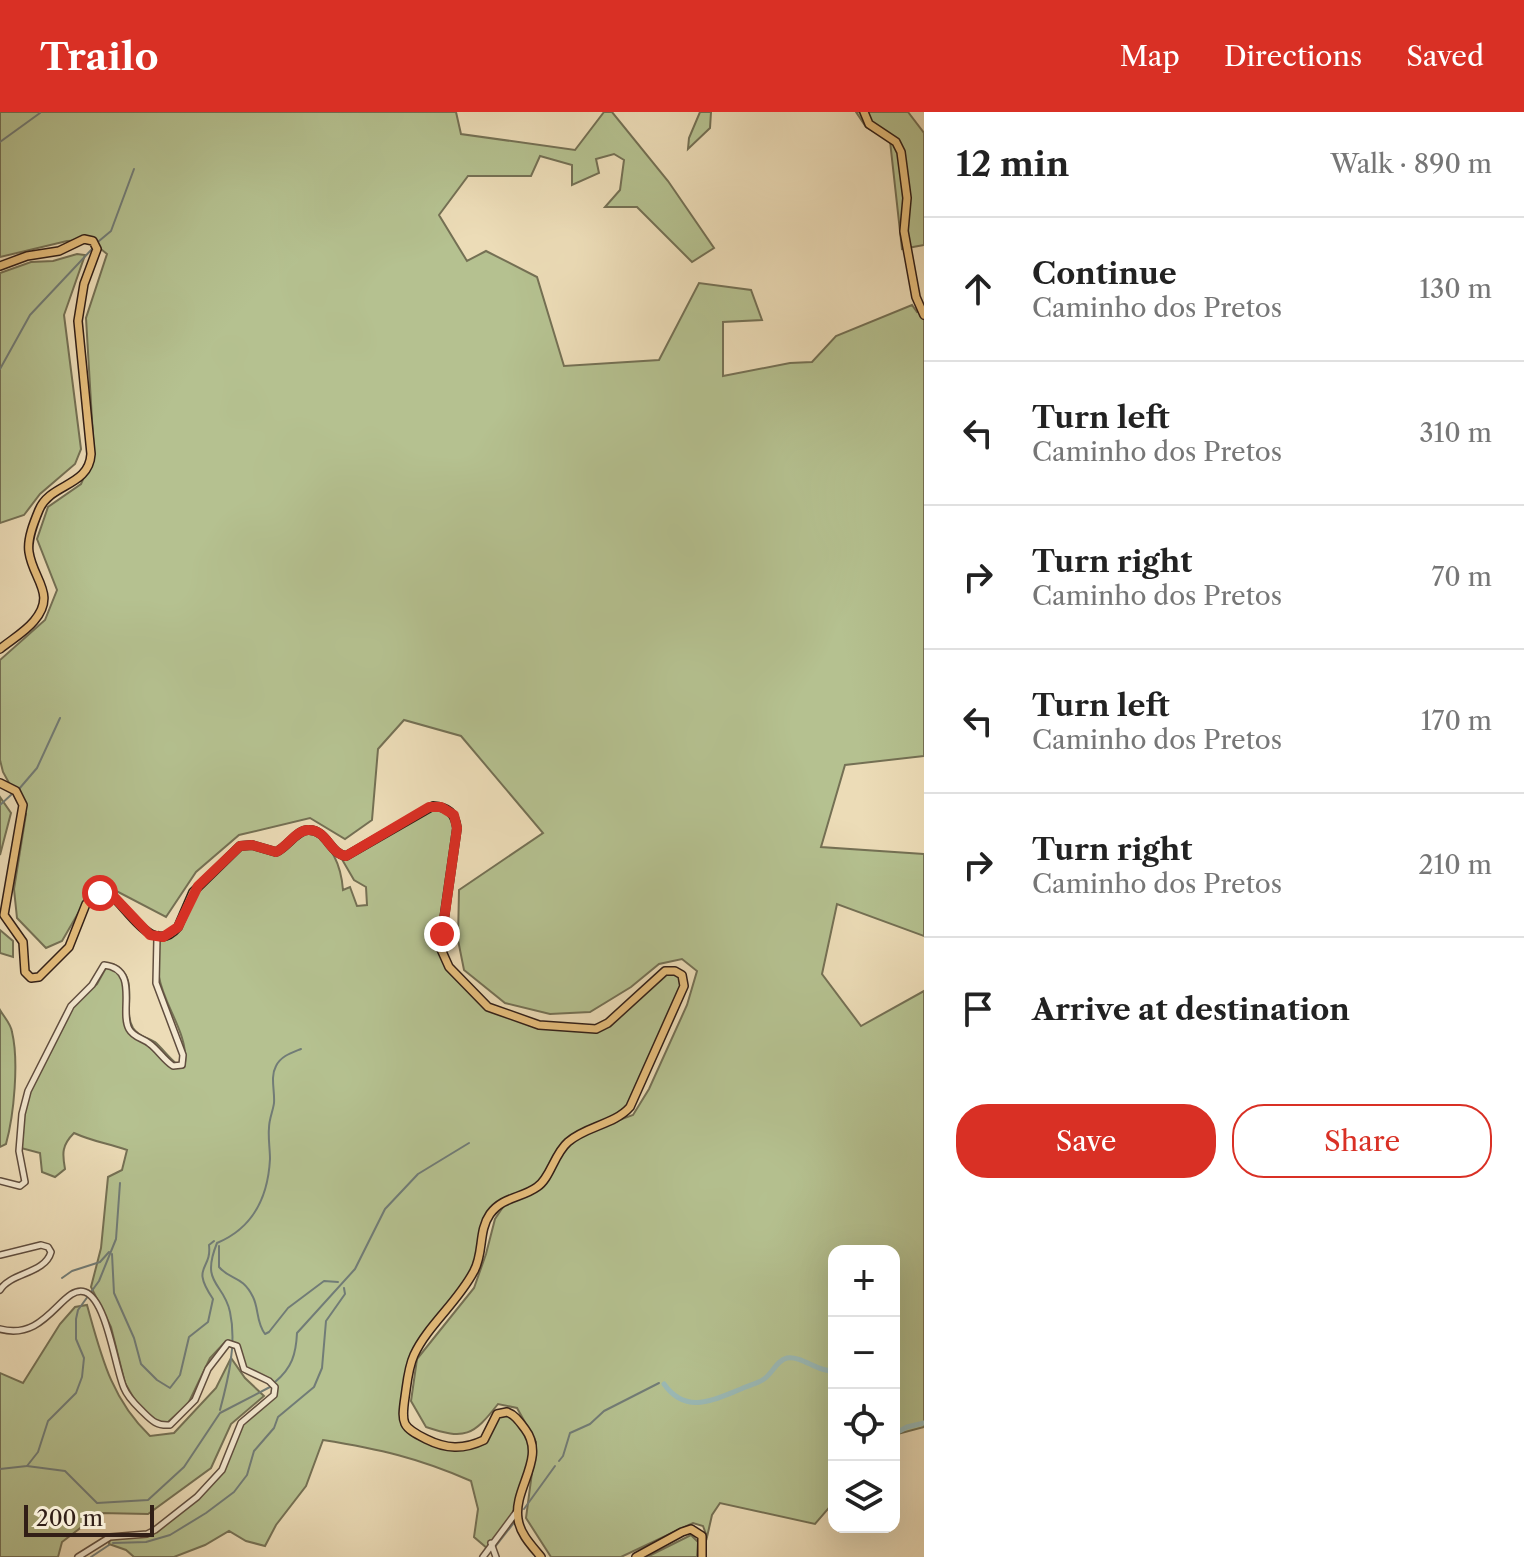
<!DOCTYPE html>
<meta charset="utf-8">
<style>
:root{--surface:#fff;--page:#f6f6f6;--text:#222;--muted:#767676;--line:#e0e0e0;--accent:#d93025}
body{margin:0;font-family:"Libre Caslon Text",serif;background:var(--page);color:var(--text)}
.controls{position:absolute;right:24px;bottom:24px;display:grid;overflow:hidden;border-radius:16px;box-shadow:0 8px 32px #0002}
.controls button{width:72px;height:72px;display:grid;place-items:center;padding:0;border:0;border-bottom:2px solid var(--line);background:var(--surface);color:var(--text);font:40px sans-serif}
.scale{position:absolute;left:24px;bottom:20px;width:130px;box-sizing:border-box;padding-left:8px;border:4px solid #321f17;border-top:0;font-size:22px;line-height:28px;white-space:nowrap;color:#321f17;-webkit-text-stroke:6px #f3e8d0;paint-order:stroke}
.stop{position:absolute;width:24px;height:24px;margin:-18px;border:6px solid #d93025;border-radius:50%;background:#fff}
.stop.end{background:#d93025;border-color:#fff;box-shadow:0 2px 8px #0008}
.list{margin:0;padding:0;list-style:none}
h2{display:flex;justify-content:space-between;align-items:center;height:104px;margin:0;padding:0 32px;font-size:34px}
h2 small{font-size:26px;font-weight:400;color:var(--muted)}
.list li{display:grid;grid-template-columns:52px 1fr auto;gap:24px;align-items:center;box-sizing:border-box;height:144px;padding:0 32px;border-top:2px solid var(--line)}
.list b{display:block;font-size:30px;white-space:nowrap}
.list p{margin:0;font-size:26px;white-space:nowrap;color:var(--muted)}
.list em{font-size:26px;font-style:normal;color:var(--muted)}
.actions{display:flex;gap:16px;padding:24px 32px}
.actions a{flex:1;padding:18px 0;border:2px solid var(--accent);border-radius:32px;text-align:center;font-size:28px;color:var(--accent)}
.actions .main{background:var(--accent);color:#fff}
.icon{flex:none;width:44px;height:44px;fill:none;stroke:currentColor;stroke-width:2;stroke-linecap:round;stroke-linejoin:round}
.map{position:relative;flex:none;width:924px;height:1445px;overflow:hidden}
header{display:flex;align-items:center;gap:48px;box-sizing:border-box;height:112px;padding:0 40px;background:var(--accent);color:#fff}
header strong{font-size:38px}
nav{display:flex;gap:44px;margin-inline-start:auto;font-size:28px}
main{display:flex}
aside{flex:1;background:var(--surface)}
.map>svg:first-child{display:block}
.green{fill:#b5c190;stroke:#747054;stroke-width:2}
.lines{fill:none;stroke-linecap:round;stroke-linejoin:round}
.stream{stroke:#717c77;stroke-width:2}
.canal{stroke:#9bbab7;stroke-width:5}
.minor-casing{stroke:#604e3f;stroke-width:8}
.major-casing{stroke:#321f17;stroke-width:10}
.minor{stroke:#f3e8d0;stroke-width:5}
.major{stroke:#e6be7c;stroke-width:7}
.route{stroke:#d93025;stroke-width:10}
</style>
<header>
<strong>Trailo</strong>
<nav><a>Map</a><a>Directions</a><a>Saved</a></nav>
</header>
<main>
<div class="map">
<svg width="924" height="1445" viewBox="0 0 924 1445">
<rect width="100%" height="100%" fill="#ecdcb7"/>
<filter id="stains"><feTurbulence type="fractalNoise" baseFrequency=".0025" numOctaves="4"/><feColorMatrix values="0 0 0 0 .2 0 0 0 0 .09 0 0 0 0 .02 0 0 0 .5 -.17"/></filter>
<radialGradient id="worn" r=".72"><stop offset=".6" stop-color="#630" stop-opacity="0"/><stop offset="1" stop-color="#630" stop-opacity=".3"/></radialGradient>
<!-- green -->
<g class="green">
<path d="M0 0H456L461 22 575 38 604 0H612L668 69 714 136 692 150 637 95H605L620 78 624 48 614 42 596 47 599 61 572 73V53L540 44 531 64H468L439 103 467 149 486 139 537 165 564 254 659 248 699 171 751 178 762 208 723 210V264L790 251 812 250 836 224 912 193 917 200 924 196V644L845 653 821 735 924 742V824L837 792 822 862 861 914 924 879V1315L894 1323V1139H834V1390L815 1412 720 1391 712 1403 707 1425 703 1414 693 1411 621 1445H551L526 1406 536 1330 517 1296 498 1292C473 1324 465 1328 426 1315L411 1289 417 1247 474 1176 486 1142 495 1107 507 1089 491 1101 477 1155 420 1233 410 1252 404 1290 406 1316 440 1334 482 1330 494 1308 507 1300C513 1306 525 1315 529 1323 546 1360 508 1408 488 1437L474 1425 478 1397 471 1369C419 1346 379 1337 323 1328L306 1374 276 1413 265 1434 246 1429 229 1419 205 1433 174 1445H134L126 1438 109 1432 110 1425 147 1422 197 1385 222 1358 241 1311 270 1288 275 1274 244 1257 238 1237 226 1229 210 1246 188 1292 168 1310H156L136 1290 125 1271 111 1215 91 1175 101 1136 108 1065 122 1058 127 1038C107 1031 94 1030 74 1021 62 1033 62 1041 65 1057L55 1065 42 1060 40 1041 21 1036 26 985 73 891 97 872 107 854 113 852C142 866 121 896 133 916 139 925 147 925 155 930 163 937 169 946 178 953L185 951C188 921 164 894 159 865 157 850 160 835 159 820L169 824 174 820 193 780 240 734C258 738 274 743 290 731 298 725 300 719 311 718 332 734 341 752 343 778L350 775 357 794 367 793 366 775 354 768 340 744 429 695 448 697 457 716 442 821 446 850 476 884 503 902 539 913 602 914 661 862 675 859 684 874 630 995 586 1020 633 1003 649 977 687 893 697 859 682 847 659 852 631 875 590 900 550 902 505 891 464 858 458 828 459 778 543 721 461 624 404 608 378 637 372 708 345 727 310 706 239 723 196 760 166 805 103 772 87 786 62 829 46 836 17 806 14 777 26 702 3 660 0 648V548L45 508 57 478 37 427 48 395 81 372 94 342 86 206 107 142 90 128 67 129 0 145Z"/>
<path d="M700 0H711L710 16 688 37 689 26Z"/>
<path d="M856 0H908L924 21V133L902 137 890 29 866 15Z"/>
<path d="M77 142 85 143 64 203 81 337 75 352 40 382 24 403 0 411V161L31 150 53 149Z"/>
<path d="M0 685 11 701 0 743Z"/>
<path d="M0 818 13 829V845L0 841Z"/>
<path d="M0 898C4 905 11 912 12 920 19 949 14 1003 6 1032L0 1035Z"/>
<path d="M87 1193C101 1243 111 1287 150 1324L174 1321 216 1276 231 1246 245 1266 264 1284 231 1312 211 1356 148 1402 100 1401 62 1430 58 1445H0V1261L23 1271 60 1212 75 1195Z"/>
<path d="M691 1423 698 1430 697 1445H647Z"/>
</g>
<g class="lines">
<!-- stream -->
<g class="stream">
<path d="M0 30 40 1"/>
<path d="M99 129 111 119 134 57"/>
<path d="M0 257 30 203 93 136"/>
<path d="M19 677 37 656 60 606"/>
<path d="M0 693 12 682"/>
<path d="M219 1134V1155C231 1169 242 1163 253 1185 259 1197 256 1210 265 1222L269 1220 288 1196 324 1169 338 1170"/>
<path d="M112 1142 114 1181 134 1226 141 1252 157 1268 170 1276 180 1263 189 1225 208 1210 213 1187C190 1153 212 1159 209 1133L214 1129"/>
<path d="M62 1166 72 1159 100 1150 109 1140"/>
<path d="M275 1270C292 1256 296 1242 297 1221L355 1157 385 1097 418 1062 469 1031"/>
<path d="M220 1298C228 1268 237 1232 230 1200 224 1170 200 1173 217 1131 253 1116 268 1085 270 1047 270 1037 268 1026 269 1016 269 1007 273 999 274 991 275 979 270 965 276 954 281 944 291 941 301 937"/>
<path d="M559 1349 563 1344 570 1321 590 1312 604 1299 659 1271"/>
<path d="M27 1354 65 1359 97 1391 148 1388 184 1355 220 1301 270 1275"/>
<path d="M0 1357 27 1354 38 1340 48 1309 76 1281 82 1265 84 1246 76 1227V1207L78 1198 99 1169 116 1127 120 1071"/>
<path d="M524 1397 555 1354"/>
<path d="M113 1431 146 1430 170 1423 206 1401 234 1380 247 1363 254 1339 274 1316 278 1305 314 1275 322 1256 326 1209 345 1182 344 1176"/>
<path d="M495 1435 516 1408"/>
<path d="M91 1445 109 1433"/>
</g>
<!-- canal -->
<g class="canal">
<path d="M664 1272C686 1303 713 1288 741 1277 749 1273 757 1272 764 1267 772 1262 777 1248 787 1246 803 1244 817 1260 834 1259"/>
<path d="M894 1322 907 1315 924 1311"/>
</g>
<defs>
<g id="minor">
<path d="M0 1069 20 1074 25 1070 19 1039 22 1002 28 979 71 894 92 873 104 853C140 857 119 899 129 917 134 926 143 926 150 932 158 938 164 948 173 954L182 953 183 943 156 871 157 826"/>
<path d="M0 1143 41 1133 48 1135 51 1140C45 1162 11 1160 0 1178"/>
<path d="M0 1217C47 1230 62 1172 85 1180 107 1188 115 1256 124 1276 128 1286 136 1293 143 1300 152 1309 157 1314 170 1313L195 1288 208 1257 228 1231 237 1234 244 1257 269 1269 275 1275 274 1283 241 1311 222 1358 197 1385 155 1418 147 1422 110 1425 78 1445"/>
<path d="M491 1431 496 1445"/>
<path d="M483 1445 518 1398"/>
</g>
<g id="major">
<path d="M864 0 869 12 896 30 901 40 907 86 904 119 916 185 924 203"/>
<path d="M0 154 27 144 59 139 84 127 93 129 97 137 84 172 78 209 91 342C89 375 50 371 39 398 34 410 27 427 29 440 33 468 57 482 34 509 25 520 11 528 0 537"/>
<path d="M0 671 16 679 23 693 4 803 23 830 25 860 31 866 39 865 69 835 86 792 95 782H110C129 797 153 845 178 815L193 780 240 734 252 733 276 740C288 735 297 717 309 718 327 718 330 742 346 744L433 694C448 695 455 701 457 716L440 835 449 855 488 895 539 913 596 917 608 911 665 859H675L682 863 684 874 630 995C614 1013 586 1014 568 1030 554 1042 550 1067 537 1075 522 1086 502 1085 490 1102 478 1119 484 1141 474 1159 458 1190 428 1213 414 1243 408 1256 407 1272 405 1285 401 1312 402 1315 426 1327 446 1337 463 1338 484 1328L497 1302 507 1300C515 1303 519 1309 525 1317 547 1346 513 1376 518 1407 520 1422 532 1434 541 1445"/>
<path d="M636 1445 682 1420 691 1417 702 1424V1445"/>
</g>
</defs>
<!-- minor casing -->
<use href="#minor" class="minor-casing"/>
<!-- major casing -->
<use href="#major" class="major-casing"/>
<!-- minor -->
<use href="#minor" class="minor"/>
<!-- major -->
<use href="#major" class="major"/>
</g>
<g class="lines">
<!-- route -->
<path class="route" d="M100 781 110 782 115 786 150 823 163 825 178 815 198 774 240 734 252 733 276 740C287 735 297 717 309 718 327 718 330 742 346 744L429 695H441L454 703 457 716 442 822"/>
</g>
<rect width="100%" height="100%" filter="url(#stains)"/>
<rect width="100%" height="100%" fill="url(#worn)"/>
</svg>
<div class="controls">
<button>+</button>
<button>−</button>
<button><svg class="icon" aria-label="locate" viewBox="0 0 24 24"><circle cx="12" cy="12" r="6"/><path d="M12 2v4M12 18v4M2 12h4M18 12h4"/></svg></button>
<button><svg class="icon" aria-label="layers" viewBox="0 0 24 24"><path d="M12 4l9 5-9 5-9-5zM3 14l9 5 9-5"/></svg></button>
</div>
<div class="scale">200 m</div>
<div class="stop" style="left:100px;top:781px"></div>
<div class="stop end" style="left:442px;top:822px"></div>
</div>
<aside>
<h2>12 min<small>Walk · 890 m</small></h2>
<ul class="list">
<li><svg class="icon" aria-label="ahead" viewBox="0 0 24 24"><path d="M12 20V5M6 11l6-6 6 6"/></svg><div><b>Continue</b><p>Caminho dos Pretos</p></div><em>130 m</em></li>
<li><svg class="icon" aria-label="left" viewBox="0 0 24 24"><path d="M17 20v-9H6M10 6l-5 5 5 5"/></svg><div><b>Turn left</b><p>Caminho dos Pretos</p></div><em>310 m</em></li>
<li><svg class="icon" aria-label="right" viewBox="0 0 24 24"><path d="M7 20v-9h11M14 6l5 5-5 5"/></svg><div><b>Turn right</b><p>Caminho dos Pretos</p></div><em>70 m</em></li>
<li><svg class="icon" aria-label="left" viewBox="0 0 24 24"><path d="M17 20v-9H6M10 6l-5 5 5 5"/></svg><div><b>Turn left</b><p>Caminho dos Pretos</p></div><em>170 m</em></li>
<li><svg class="icon" aria-label="right" viewBox="0 0 24 24"><path d="M7 20v-9h11M14 6l5 5-5 5"/></svg><div><b>Turn right</b><p>Caminho dos Pretos</p></div><em>210 m</em></li>
<li><svg class="icon" aria-label="arrive" viewBox="0 0 24 24"><path d="M6 21V4h12l-3 4 3 4H6"/></svg><div><b>Arrive at destination</b></div></li>
</ul>
<div class="actions"><a class="main">Save</a><a>Share</a></div>
</aside>
</main>
